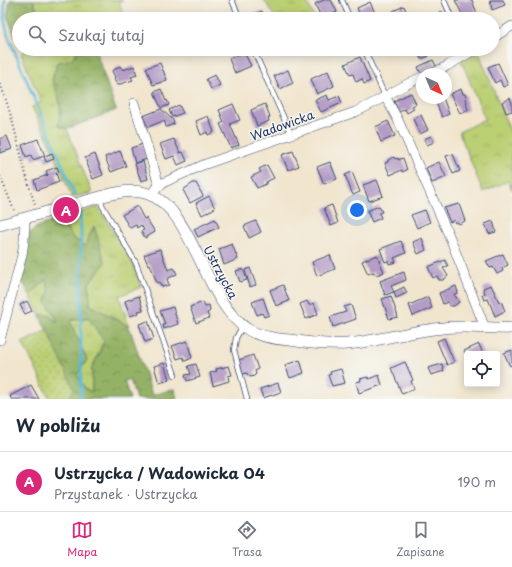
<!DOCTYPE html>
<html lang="pl">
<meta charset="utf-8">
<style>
:root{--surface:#fff;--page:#f6f6f7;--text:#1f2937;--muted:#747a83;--line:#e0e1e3;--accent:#db2777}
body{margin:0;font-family:"Playpen Sans",sans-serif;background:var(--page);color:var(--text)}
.controls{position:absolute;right:12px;bottom:12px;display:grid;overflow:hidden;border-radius:4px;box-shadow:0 2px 10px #0003}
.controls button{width:36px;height:36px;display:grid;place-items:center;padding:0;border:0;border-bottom:1px solid var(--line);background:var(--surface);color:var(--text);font:20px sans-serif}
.compass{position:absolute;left:416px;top:68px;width:36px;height:36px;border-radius:50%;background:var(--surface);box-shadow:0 2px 10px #0003;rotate:136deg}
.you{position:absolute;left:357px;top:210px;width:14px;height:14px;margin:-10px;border:3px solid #fff;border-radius:50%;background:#1a73e8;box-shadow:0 0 0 6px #1a73e833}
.badge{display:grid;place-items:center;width:26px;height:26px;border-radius:50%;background:var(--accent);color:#fff;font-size:13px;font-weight:700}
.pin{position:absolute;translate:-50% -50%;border:2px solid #fff;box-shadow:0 1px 4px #0006}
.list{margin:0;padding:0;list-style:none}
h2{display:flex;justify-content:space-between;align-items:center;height:52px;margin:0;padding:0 16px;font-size:17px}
h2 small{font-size:13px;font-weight:400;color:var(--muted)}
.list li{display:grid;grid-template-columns:26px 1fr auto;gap:12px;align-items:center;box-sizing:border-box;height:60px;padding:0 16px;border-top:1px solid var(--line)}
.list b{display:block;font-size:15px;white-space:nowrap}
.list p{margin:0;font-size:13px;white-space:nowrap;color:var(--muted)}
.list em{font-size:13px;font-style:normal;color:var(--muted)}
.icon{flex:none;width:22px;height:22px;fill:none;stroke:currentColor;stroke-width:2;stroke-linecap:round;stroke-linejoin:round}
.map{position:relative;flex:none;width:512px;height:399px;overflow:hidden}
.search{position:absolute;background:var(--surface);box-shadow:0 2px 10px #0003;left:12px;right:12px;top:12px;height:44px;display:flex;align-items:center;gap:10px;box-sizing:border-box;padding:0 14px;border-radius:22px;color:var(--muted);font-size:15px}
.sheet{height:112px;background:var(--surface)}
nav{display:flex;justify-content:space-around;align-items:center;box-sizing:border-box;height:56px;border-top:1px solid var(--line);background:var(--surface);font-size:11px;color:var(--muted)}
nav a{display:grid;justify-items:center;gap:2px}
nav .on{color:var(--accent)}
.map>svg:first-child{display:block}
.grass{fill:url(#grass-tufts);stroke:#6b7f68}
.forest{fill:url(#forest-crowns);stroke:#587062;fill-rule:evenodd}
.garden{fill:url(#garden-dots);stroke:#6b7f68}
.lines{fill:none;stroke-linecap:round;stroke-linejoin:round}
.stream{stroke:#58b7d7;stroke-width:3}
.building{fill:#b49cc6}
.service-casing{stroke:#3b4a6f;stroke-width:6}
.minor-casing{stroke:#3b4a6f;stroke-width:10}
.tertiary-casing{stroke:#3b4a6f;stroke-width:12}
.path{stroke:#3b4a6f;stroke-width:2;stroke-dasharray:1 3;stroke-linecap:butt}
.service{stroke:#fff;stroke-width:4.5}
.minor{stroke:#fff;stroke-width:9}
.tertiary{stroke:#fff;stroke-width:11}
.labels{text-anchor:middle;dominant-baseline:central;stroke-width:3;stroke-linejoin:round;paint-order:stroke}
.street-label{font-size:12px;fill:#1b2f5e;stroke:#f6f6f2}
</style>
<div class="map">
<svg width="512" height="399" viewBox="0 0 512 399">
<defs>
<pattern id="grass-tufts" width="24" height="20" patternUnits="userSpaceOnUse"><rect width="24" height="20" fill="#bbcf73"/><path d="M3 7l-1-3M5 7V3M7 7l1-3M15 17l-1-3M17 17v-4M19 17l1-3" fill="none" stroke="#a0b266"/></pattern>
<pattern id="forest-crowns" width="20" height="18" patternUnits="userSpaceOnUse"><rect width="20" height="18" fill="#94b265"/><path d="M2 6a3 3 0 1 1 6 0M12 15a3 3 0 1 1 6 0" fill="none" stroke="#789156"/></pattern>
<pattern id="garden-dots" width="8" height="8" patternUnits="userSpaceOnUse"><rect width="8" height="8" fill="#bbcf73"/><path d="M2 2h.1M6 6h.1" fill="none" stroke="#a0b266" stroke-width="1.8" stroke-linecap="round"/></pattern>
</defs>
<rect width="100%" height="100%" fill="#f6f6f2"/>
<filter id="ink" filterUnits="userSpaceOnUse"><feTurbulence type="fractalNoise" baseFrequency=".025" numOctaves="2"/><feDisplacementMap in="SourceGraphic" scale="8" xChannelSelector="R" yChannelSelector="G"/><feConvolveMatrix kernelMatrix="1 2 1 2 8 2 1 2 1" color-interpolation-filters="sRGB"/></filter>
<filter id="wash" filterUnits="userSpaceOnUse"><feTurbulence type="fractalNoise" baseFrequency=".012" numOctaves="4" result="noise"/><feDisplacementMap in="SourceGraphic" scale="16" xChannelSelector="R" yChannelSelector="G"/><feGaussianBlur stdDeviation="0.9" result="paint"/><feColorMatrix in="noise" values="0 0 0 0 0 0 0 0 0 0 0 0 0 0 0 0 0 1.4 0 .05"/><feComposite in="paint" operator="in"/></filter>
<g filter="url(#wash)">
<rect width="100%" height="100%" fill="#f1e5cd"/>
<!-- grass -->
<g class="grass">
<path d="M33 0H123L119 2 125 19H40Z"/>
<path d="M264 0H306L315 19H276Z"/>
<path d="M27 49H79L72 59 52 80C60 99 63 105 58 126L67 129 92 193 72 197 45 133 32 107 41 102 21 54Z"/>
<path d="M478 50 512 136V190L508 181 483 192 459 132 485 119 461 60Z"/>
<path d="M98 207 131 259 141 287 119 296 129 326 90 305 89 283 105 263 94 227 85 246 72 237 60 219Z"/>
<path d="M46 280 49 290 46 302 56 317 58 324 51 316 39 314 30 295Z"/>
<path d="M89 317 104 341 92 368V391L86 390 77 375 70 321Z"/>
</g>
<!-- forest -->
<g class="forest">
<path d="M10 0H33L40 19H19V47L7 16Z"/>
<path d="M79 49H95L116 110 67 129 58 126C63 105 60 99 52 80L57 62 72 59Z"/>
<path d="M60 219 72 237 85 246 94 226 105 263 89 283 90 305 129 326 152 395 175 389 177 399H136L130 380 124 381 130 399H68L74 389 39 314 51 316 57 323 56 317 46 302 49 290 46 280 30 295 19 276 30 233 37 227ZM88 317 104 341 100 352 92 368V391L86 390 77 375 87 360 70 321Z"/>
</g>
<!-- garden -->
<path class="garden" d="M47 330 74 389 68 399H50L30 357 22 343Z"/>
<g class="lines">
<!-- stream -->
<g class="stream">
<path d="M5 0 4 18 8 36 75 195"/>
<path d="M80 212 81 232V399"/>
</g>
</g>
<g id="blocks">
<!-- building -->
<g class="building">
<path d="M324 0H331L337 12 322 19 315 4Z"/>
<path d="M455 0H472L479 19H461L464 18Z"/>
<path d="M490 0H503L505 5 492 10Z"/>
<path d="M370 2 375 13 362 19 357 8Z"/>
<path d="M404 6 409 19H396L393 11Z"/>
<path d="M262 11 265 19H251L250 16Z"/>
<path d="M416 49H426L429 56 421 59Z"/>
<path d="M244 52 251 66 235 73 229 59Z"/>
<path d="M360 57 370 81 364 84 362 79 356 82 353 74 350 75 345 64Z"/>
<path d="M433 60 437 68 421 74 418 67Z"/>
<path d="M160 63 167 80 153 85 146 68Z"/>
<path d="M498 63 508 85 503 87 500 80 495 83 488 67Z"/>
<path d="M120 66 123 70 134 66 137 75 131 77 133 80 117 85 114 79 115 77 112 71Z"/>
<path d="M288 70 293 83 280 89 274 76Z"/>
<path d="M328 71 334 86 317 94 311 79Z"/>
<path d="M215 75 220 85 211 89 206 79Z"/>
<path d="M161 89 166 101 167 100 169 105 161 108 154 92Z"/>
<path d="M461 89 463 94H465L467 98 465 99 467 103H466L468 110 460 113 450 94Z"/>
<path d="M411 93 416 104 412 106 414 109 407 113 405 109 399 112 394 101Z"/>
<path d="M327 95 329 100 339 96 342 103 321 112 315 100Z"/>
<path d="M439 98H443L449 114 442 117 435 100Z"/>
<path d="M510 98 512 103V111L506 113 502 102Z"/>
<path d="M233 104 240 120 230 124 239 145 231 148 220 124 224 122 219 110Z"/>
<path d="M265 104 270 117 268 118 269 121 257 126 251 110Z"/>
<path d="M179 105 183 113 172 117 169 110Z"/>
<path d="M161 109 173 120 174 124 166 127 165 122 163 121 148 127 143 116Z"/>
<path d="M421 115 428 130 420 134 413 119Z"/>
<path d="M208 116 214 132 208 135 207 132 201 135 196 121Z"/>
<path d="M388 121 395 136 381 142 375 127Z"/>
<path d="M7 136 12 149 0 153V139Z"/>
<path d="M431 136 434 142 427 145 424 139Z"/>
<path d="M38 139 45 156 52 153 54 159 46 162 44 156 33 160 31 155 26 157 22 145Z"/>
<path d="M174 139 180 153 183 152 187 161 178 165 174 156 166 159 160 144Z"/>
<path d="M143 144 147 159 135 163 131 148Z"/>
<path d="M120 151 126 166 111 172 105 157Z"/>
<path d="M293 151 299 166 288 170 282 155Z"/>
<path d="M95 154 103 175 93 179 85 158Z"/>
<path d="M453 154 460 171 453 174 446 156Z"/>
<path d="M394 157 395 159 398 158V160L403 158 407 170 402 172V170L390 175 385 163 388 162V160Z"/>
<path d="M143 161 148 179 141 181 135 164Z"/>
<path d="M330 162 337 179 324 184 317 167Z"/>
<path d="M439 162 446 177 432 183 426 168Z"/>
<path d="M267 165 274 178 266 182V184L257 188 251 177 261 172 259 169Z"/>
<path d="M57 167 59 172 56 173 59 182 37 190 34 180 48 175 46 171Z"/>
<path d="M352 172 360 192 353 195 345 175Z"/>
<path d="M377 180 383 196 369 201 363 185Z"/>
<path d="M193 183H196L203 196 190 203 183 190Z"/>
<path d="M209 196 215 208 202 215 196 203Z"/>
<path d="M459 204 465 221 459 224 458 222 455 223 454 220 450 222 444 208Z"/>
<path d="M332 205 338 223 331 226 324 208Z"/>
<path d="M137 206 144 219 146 218 155 232 145 238 141 231 144 230 141 225 137 228 136 225 130 228 122 215Z"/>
<path d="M379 206 382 212 379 213 381 218 372 222 367 211Z"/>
<path d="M425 210 430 222 417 228 411 215Z"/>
<path d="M215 219 219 227 198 237 194 229Z"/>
<path d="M256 221 261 232 249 238 244 226Z"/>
<path d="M493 221 496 232 489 234 485 224Z"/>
<path d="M422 238 426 250 418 254 413 242Z"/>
<path d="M401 241 406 253 394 258 396 262 389 264 388 261 385 262 380 249Z"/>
<path d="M232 244 238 259 224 265 219 249Z"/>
<path d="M160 249 168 270 174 268 177 274 167 279 169 285 162 287 159 282 157 283 150 264 148 265 144 255Z"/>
<path d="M503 254 508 265 502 268 503 271 497 274 493 267 490 268 486 261Z"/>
<path d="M330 255 335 269 317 276 312 262Z"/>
<path d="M377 255 384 272 377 275 374 274V272L368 274 362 261Z"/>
<path d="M445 260 448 266 443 268 448 276 443 280H439L437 276 433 278 428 267Z"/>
<path d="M250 268 256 285 250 287 245 270Z"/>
<path d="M243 269 247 280 240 282 236 271Z"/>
<path d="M404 272 406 280 391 286 394 292 385 295 380 281Z"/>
<path d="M283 285 289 301 276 306 270 290Z"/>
<path d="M491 285 499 302 501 301 505 311 495 316 488 299 484 300 482 295 485 294 483 288Z"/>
<path d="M456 286 458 293 454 294 459 302 454 306H450L448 302 443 304 439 293Z"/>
<path d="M404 287 407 293 396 298 394 292Z"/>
<path d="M139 296 143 310 138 311 139 313 130 316 125 301Z"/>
<path d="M391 296 398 317 389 319 382 299Z"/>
<path d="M428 297 432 308 413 316 409 305Z"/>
<path d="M263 298 269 315 264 317 262 313 257 315 252 302Z"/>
<path d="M27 301 32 311 25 314 20 305Z"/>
<path d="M307 301 309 305 314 303 318 314 306 319 300 304Z"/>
<path d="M203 302 205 307 209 305 210 311 207 313 209 318 196 323 190 307Z"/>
<path d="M351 305 356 319 333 327 330 317 346 312 344 307Z"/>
<path d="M173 307 178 324 164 329 163 325 165 324 160 311Z"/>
<path d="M148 321 154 339 145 342 139 324Z"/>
<path d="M444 338 454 362 447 365 437 341Z"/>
<path d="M187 341 192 358 185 361 183 357 177 359 172 346Z"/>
<path d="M479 344 483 354H467V357L464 351Z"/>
<path d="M512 350V365L510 366 504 353Z"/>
<path d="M253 355 258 369 255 371 256 374 254 376 251 377 248 375 247 373 243 374 239 360Z"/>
<path d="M300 360 304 373 290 378 285 365Z"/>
<path d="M405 362 413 380 411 381 414 389 402 394 391 368Z"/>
<path d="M164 363 169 380 159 383 154 366Z"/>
<path d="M196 364 200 377 187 381 185 375 191 374 188 366Z"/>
<path d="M442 364 444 371 431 375 428 368Z"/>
<path d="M229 366 232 375 228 376 229 381 213 386 210 373 217 371 216 369Z"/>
<path d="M341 369 345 383 332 386 328 375 331 374 330 372Z"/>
<path d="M379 375 382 385 359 393 356 382 361 381 360 379 368 377 369 379Z"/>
<path d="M278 383 281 392 263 398 260 389Z"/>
<path d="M31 385 39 399H11L10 396Z"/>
</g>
</g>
</g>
<g filter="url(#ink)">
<use href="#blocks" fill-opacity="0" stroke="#3b4a6f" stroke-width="1"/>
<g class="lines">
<defs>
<g id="service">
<path d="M232 0 240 19"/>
<path d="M342 0 350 19"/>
<path d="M444 0 452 19"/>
<path d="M441 14 443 19"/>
<path d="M253 49 291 134"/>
<path d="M364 49 385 96"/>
<path d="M456 49 460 58"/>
<path d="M100 197 102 205 136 263 175 375"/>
<path d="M243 325 236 338 234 350 247 399"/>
</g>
<g id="minor">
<path d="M493 38 512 26"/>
<path d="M431 74 447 66 476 49"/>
<path d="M385 96 398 120 451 240 485 328"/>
<path d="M134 103 159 185"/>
<path d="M152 196 156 189 165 182 203 165 355 112C379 102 398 87 422 77"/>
<path d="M0 340 22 255 24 241 25 219"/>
</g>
<path id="tertiary" d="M0 225 111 194C121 192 131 190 141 192 193 201 201 298 247 329 260 337 275 339 290 340 309 343 328 345 347 344 379 341 410 331 443 328 466 325 489 329 512 328"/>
</defs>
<!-- service casing -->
<use href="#service" class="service-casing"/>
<!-- minor casing -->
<use href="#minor" class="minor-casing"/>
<!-- tertiary casing -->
<use href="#tertiary" class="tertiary-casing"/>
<!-- path -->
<g class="path">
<path d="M0 84C16 123 21 165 35 204"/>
<path d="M0 176 14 210"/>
</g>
<!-- service -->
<use href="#service" class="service"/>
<!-- minor -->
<use href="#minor" class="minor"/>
<!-- tertiary -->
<use href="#tertiary" class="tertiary"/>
</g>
</g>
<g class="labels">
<!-- street labels -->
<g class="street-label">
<text transform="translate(282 125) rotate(-20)">Wadowicka</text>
<text transform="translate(221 272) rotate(62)">Ustrzycka</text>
</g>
</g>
</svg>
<div class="controls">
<button><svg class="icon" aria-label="locate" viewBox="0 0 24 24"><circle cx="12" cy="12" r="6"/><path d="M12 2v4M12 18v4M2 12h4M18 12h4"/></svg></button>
</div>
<svg class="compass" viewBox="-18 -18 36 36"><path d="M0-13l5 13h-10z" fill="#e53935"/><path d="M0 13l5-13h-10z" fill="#747a83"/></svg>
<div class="you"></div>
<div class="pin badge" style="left:66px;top:210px">A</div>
<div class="search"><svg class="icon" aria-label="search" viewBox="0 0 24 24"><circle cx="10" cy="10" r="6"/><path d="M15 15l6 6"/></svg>Szukaj tutaj</div>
</div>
<section class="sheet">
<h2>W pobliżu<small></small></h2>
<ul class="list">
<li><span class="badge">A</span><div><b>Ustrzycka / Wadowicka 04</b><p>Przystanek · Ustrzycka</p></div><em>190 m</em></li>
</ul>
</section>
<nav>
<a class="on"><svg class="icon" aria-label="map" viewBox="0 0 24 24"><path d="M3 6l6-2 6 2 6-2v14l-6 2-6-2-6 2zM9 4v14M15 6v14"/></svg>Mapa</a>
<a><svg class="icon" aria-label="directions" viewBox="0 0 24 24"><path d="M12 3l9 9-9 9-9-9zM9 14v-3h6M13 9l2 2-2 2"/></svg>Trasa</a>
<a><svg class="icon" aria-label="saved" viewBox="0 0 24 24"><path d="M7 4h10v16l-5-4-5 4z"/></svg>Zapisane</a>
</nav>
